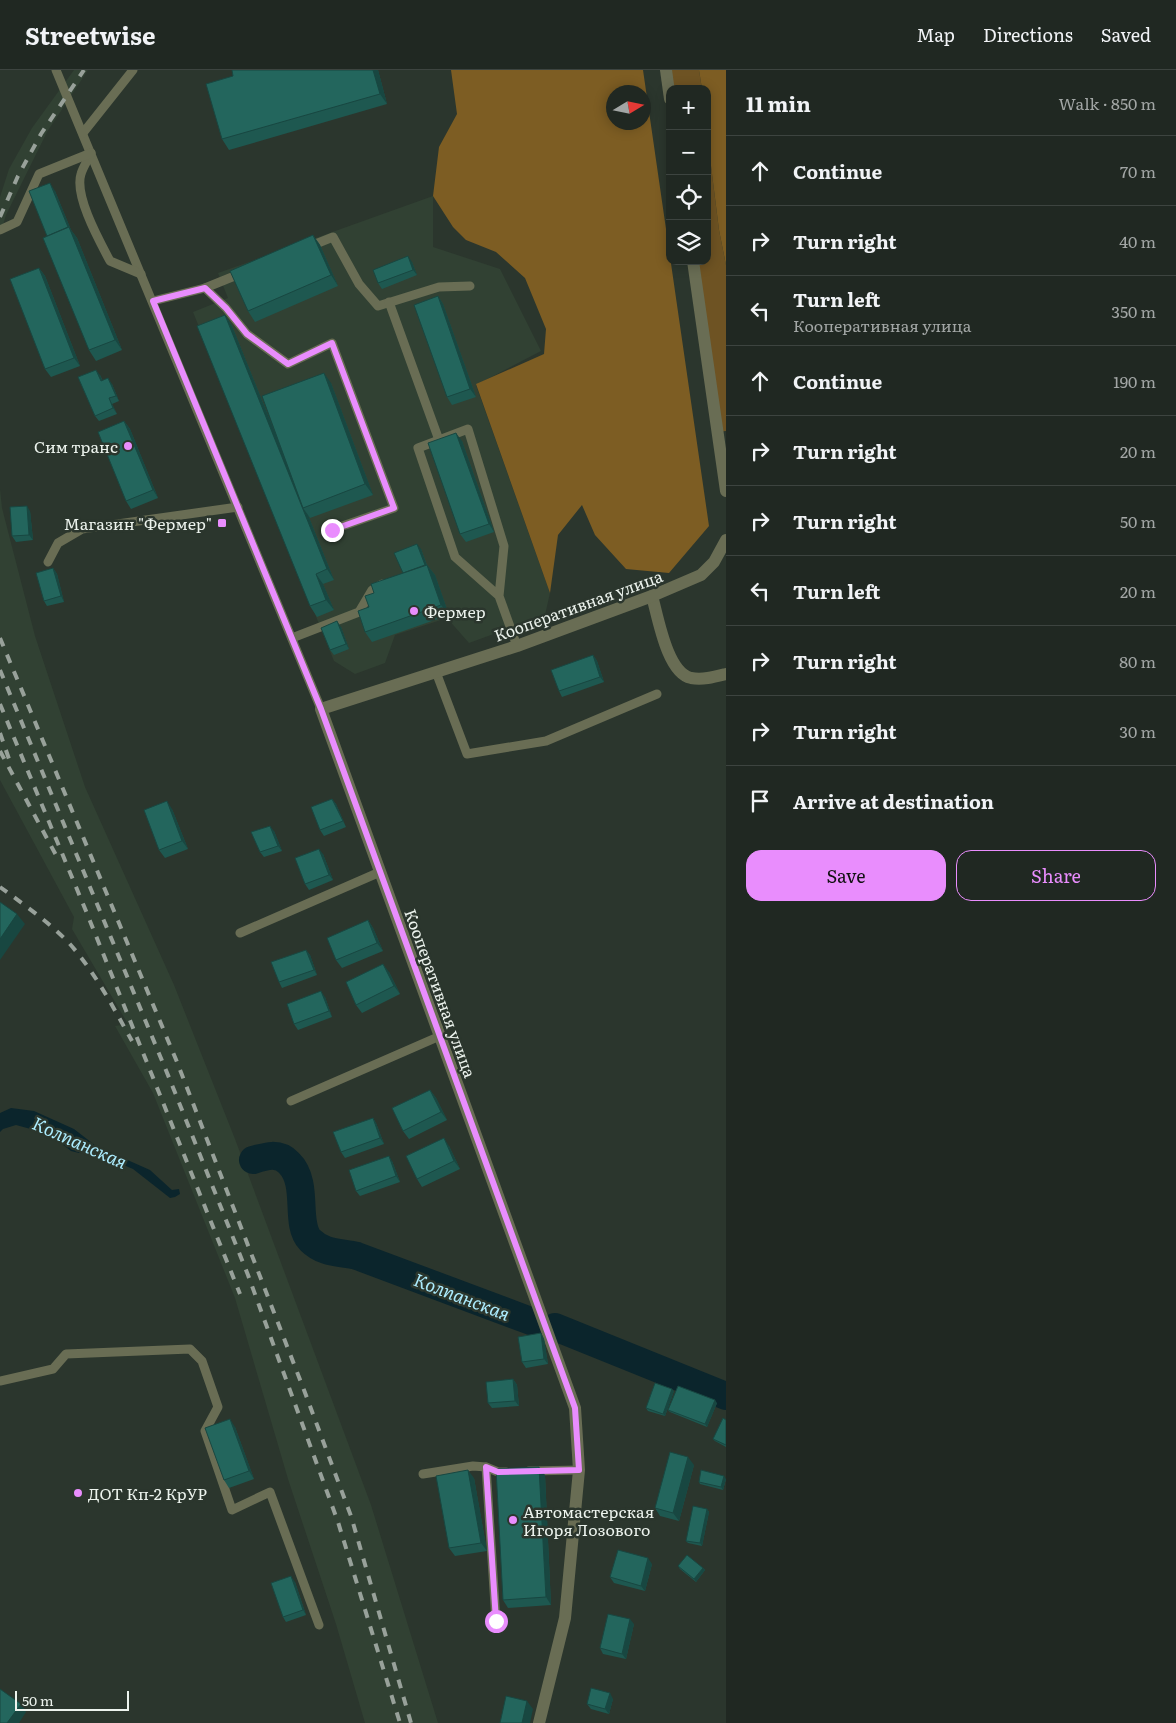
<!DOCTYPE html>
<meta charset="utf-8">
<style>
:root{--surface:#202822;--page:#28302a;--text:#f1f3f6;--muted:#a2a6a5;--line:#3d4440;--accent:#e98dfd}
body{margin:0;font-family:Literata,serif;background:var(--page);color:var(--text)}
.controls{position:absolute;right:15px;top:15px;display:grid;overflow:hidden;border-radius:10px;box-shadow:0 2px 12px #0003}
.controls button{width:45px;height:45px;display:grid;place-items:center;padding:0;border:0;border-bottom:1px solid var(--line);background:var(--surface);color:var(--text);font:25px sans-serif}
.compass{position:absolute;left:606px;top:15px;width:45px;height:45px;border-radius:50%;background:var(--surface);box-shadow:0 2px 12px #0003;rotate:80deg}
.scale{position:absolute;left:15px;bottom:12px;width:114px;box-sizing:border-box;padding-left:5px;border:2px solid #ecf3ed;border-top:0;font-size:14px;line-height:18px;white-space:nowrap;color:#ecf3ed;-webkit-text-stroke:4px #2b362d;paint-order:stroke}
.stop{position:absolute;width:15px;height:15px;margin:-11px;border:4px solid #e98dfd;border-radius:50%;background:#fff}
.stop.end{background:#e98dfd;border-color:#fff;box-shadow:0 1px 5px #0008}
.list{margin:0;padding:0;list-style:none}
h2{display:flex;justify-content:space-between;align-items:center;height:65px;margin:0;padding:0 20px;font-size:21px}
h2 small{font-size:16px;font-weight:400;color:var(--muted)}
.list li{display:grid;grid-template-columns:32px 1fr auto;gap:15px;align-items:center;box-sizing:border-box;height:70px;padding:0 20px;border-top:1px solid var(--line)}
.list b{display:block;font-size:19px;white-space:nowrap}
.list p{margin:0;font-size:16px;white-space:nowrap;color:var(--muted)}
.list em{font-size:16px;font-style:normal;color:var(--muted)}
.actions{display:flex;gap:10px;padding:15px 20px}
.actions a{flex:1;padding:11px 0;border:1px solid var(--accent);border-radius:15px;text-align:center;font-size:18px;color:var(--accent)}
.actions .main{background:var(--accent);color:#111}
.icon{flex:none;width:28px;height:28px;fill:none;stroke:currentColor;stroke-width:2;stroke-linecap:round;stroke-linejoin:round}
.map{position:relative;flex:none;width:726px;height:1653px;overflow:hidden}
header{display:flex;align-items:center;gap:30px;box-sizing:border-box;height:70px;padding:0 25px;background:var(--surface);border-bottom:1px solid var(--line)}
header strong{font-size:24px}
nav{display:flex;gap:28px;margin-inline-start:auto;font-size:18px}
main{display:flex}
aside{flex:1;background:var(--surface)}
.map>svg:first-child{display:block}
.built{fill:#314133}
.green{fill:#6e5323}
.forest{fill:#7d5d23;fill-rule:evenodd}
.water{fill:#0b252c}
.lines{fill:none;stroke-linecap:round;stroke-linejoin:round}
.stream{stroke:#0b252c;stroke-width:4.5}
.river{stroke:#0b252c;stroke-width:28}
.service{stroke:#696d54;stroke-width:9}
.minor{stroke:#696d54;stroke-width:12}
.rail{stroke:#98a19a;stroke-width:4;stroke-dasharray:9 9;stroke-linecap:butt}
.wall{fill:#1e5850}
.shaded-wall{fill:#184741}
.building{fill:#23665d;stroke:#184741}
.route{stroke:#e98dfd;stroke-width:6}
.poi-dot{fill:#e98dfd;stroke:#2b362d;stroke-width:2}
.labels{text-anchor:middle;dominant-baseline:central;stroke-width:5;stroke-linejoin:round;paint-order:stroke}
.poi-label{font-size:16px;fill:#ecf3ed;stroke:#2b362d;text-anchor:start}
.street-label{font-size:16px;fill:#ecf3ed;stroke:#2b362d}
.water-label{font-size:18px;font-style:italic;fill:#acecfe;stroke:#2b362d}
</style>
<header>
<strong>Streetwise</strong>
<nav><a>Map</a><a>Directions</a><a>Saved</a></nav>
</header>
<main>
<div class="map">
<svg width="726" height="1653" viewBox="0 0 726 1653">
<rect width="100%" height="100%" fill="#2b362d"/>
<!-- built -->
<g class="built">
<path d="M74 0H88L47 62 6 145 0 165V127L9 99 32 58Z"/>
<path d="M433 126V177L500 199 541 281 476 315 550 523 545 545 469 573 447 548 395 565 385 593 355 604 334 591 193 242 228 228 218 203Z"/>
<path d="M0 419 2 438 35 566 85 717 174 915 235 1069 371 1435 438 1653H365L336 1554 288 1409 235 1228 153 1023 115 956 128 954 72 859 74 847 0 710Z"/>
</g>
<!-- green -->
<g class="green">
<path d="M666 0H699L702 19H670Z"/>
<path d="M707 64 719 160 726 195V361L717 362 693 191H707Z"/>
</g>
<!-- forest -->
<g class="forest">
<path d="M451 0H643L709 456 669 503 626 499 595 465 582 435 558 465 550 523 476 314 544 284 546 259 525 208 496 182 466 170 453 157 433 126 439 77 457 44ZM614 22H644V52H614Z"/>
<path d="M699 0H726V195L719 160 707 64V19H702Z"/>
</g>
<!-- water -->
<path class="water" d="M11 1038 34 1041 74 1059 96 1076 150 1100 172 1120 179 1119 180 1124 175 1127 170 1128 133 1099 100 1085 83 1081 79 1083 71 1081 49 1064 16 1055 3 1059 0 1062V1043Z"/>
<g class="lines">
<!-- stream -->
<path class="stream" d="M536 1253 555 1257"/>
<!-- river -->
<g class="river">
<path d="M253 1090C266 1086 279 1082 289 1093 310 1114 294 1153 310 1170 324 1184 340 1182 357 1186L536 1253"/>
<path d="M555 1257 726 1326"/>
</g>
<!-- service -->
<g class="service">
<path d="M56 0 321 639"/>
<path d="M83 63 133 0"/>
<path d="M91 83C88 90 83 97 81 104 74 126 100 172 110 191L141 204"/>
<path d="M0 160 17 152 39 104 91 83"/>
<path d="M308 177 333 167 359 214 378 236 439 217 470 216"/>
<path d="M205 218 242 203"/>
<path d="M153 231 205 218 226 238 247 264 288 294 332 273 394 438 331 460"/>
<path d="M389 232 439 370"/>
<path d="M48 492 58 473 82 459 238 437"/>
<path d="M499 526 455 487 418 378 468 359 504 476 499 526 517 576"/>
<path d="M292 568 359 542 372 520 382 514"/>
<path d="M436 602 467 684 546 671 657 624"/>
<path d="M240 863 380 802"/>
<path d="M291 1031 440 966"/>
<path d="M0 1311 53 1299 66 1284 190 1279 202 1291 218 1337 205 1361 232 1440 270 1422 319 1555"/>
<path d="M529 1401 579 1400"/>
<path d="M423 1404 473 1396 486 1397"/>
<path d="M496 1551 486 1397 498 1402H506"/>
</g>
<!-- minor -->
<g class="minor">
<path d="M666 0 670 29"/>
<path d="M693 191 726 421"/>
<path d="M652 526C658 547 667 603 691 608 703 610 714 607 726 604"/>
<path d="M539 1653 565 1548 579 1400 575 1338 321 639 517 576 652 526 701 505 714 492 726 470"/>
</g>
<!-- rail -->
<g class="rail">
<path d="M0 147 18 106 41 64 84 0"/>
<path d="M0 568 177 992 304 1320 351 1446 411 1653"/>
<path d="M0 600 170 1010 248 1205 338 1452 400 1653"/>
<path d="M0 634 86 841 240 1224"/>
<path d="M0 663 9 689"/>
<path d="M0 681 57 787"/>
<path d="M0 817C23 834 49 852 69 873 95 902 113 937 132 971"/>
</g>
</g>
<!-- wall -->
<g class="wall">
<path d="M232 0H378L387 34 229 80 222 69 233 6Z"/>
<path d="M55 121 71 160 77 168 122 280 96 291 89 280 47 166Z"/>
<path d="M313 165 320 175 338 216 255 252 248 241Z"/>
<path d="M412 192 417 205 382 219 378 213Z"/>
<path d="M39 198 45 206 80 296 51 307 45 299Z"/>
<path d="M438 226 443 234 476 327 452 335 447 327Z"/>
<path d="M225 245 232 256 278 370 331 313 373 425 310 448 308 445 334 510 323 514 334 540 317 547 310 536Z"/>
<path d="M100 305 103 311 112 314 119 331 112 334 117 344 99 351 95 346Z"/>
<path d="M124 351 130 359 158 428 131 439 126 431Z"/>
<path d="M462 371 494 462 466 472 460 464Z"/>
<path d="M30 441 33 470 16 472 12 466Z"/>
<path d="M421 479 427 495 435 505 449 545 372 572 365 562 369 537 403 503Z"/>
<path d="M53 498 57 504 64 532 47 536 44 531Z"/>
<path d="M341 557 349 579 334 585 330 580Z"/>
<path d="M593 585 597 591 604 612 562 627 559 621Z"/>
<path d="M332 729 336 734 346 757 324 766 320 760Z"/>
<path d="M172 739 188 779 165 788 159 780Z"/>
<path d="M274 761 282 781 264 787 260 782Z"/>
<path d="M323 784 333 810 309 820 305 814Z"/>
<path d="M368 850 373 858 383 881 342 898 336 890Z"/>
<path d="M306 880 310 885 317 905 282 918 279 912Z"/>
<path d="M389 902 400 924 362 943 356 935Z"/>
<path d="M325 927 332 947 298 960 294 954Z"/>
<path d="M430 1020 436 1028 447 1050 409 1069 403 1061Z"/>
<path d="M373 1048 376 1053 384 1074 345 1088 341 1082Z"/>
<path d="M449 1076 460 1099 422 1117 417 1109Z"/>
<path d="M392 1091 400 1112 360 1126 356 1121Z"/>
<path d="M541 1263 544 1269 548 1294 526 1298 522 1292Z"/>
<path d="M513 1309 517 1315 519 1336 492 1338 488 1333Z"/>
<path d="M674 1321 665 1346 648 1341 646 1338Z"/>
<path d="M717 1333 707 1357 670 1342 668 1340Z"/>
<path d="M726 1350V1377L715 1371 713 1369Z"/>
<path d="M235 1357 254 1409 229 1418 224 1410Z"/>
<path d="M694 1395 679 1451 660 1446 655 1438Z"/>
<path d="M545 1405 551 1535 508 1538 503 1530Z"/>
<path d="M474 1408 487 1481 455 1486 449 1478Z"/>
<path d="M726 1409 723 1420 700 1414 699 1412Z"/>
<path d="M707 1439 709 1442 702 1476 688 1473 686 1471Z"/>
<path d="M652 1494 645 1521 614 1513 610 1507Z"/>
<path d="M678 1496 703 1498 705 1500 696 1512 680 1499Z"/>
<path d="M295 1512 306 1545 286 1552 283 1547Z"/>
<path d="M634 1554 626 1589 603 1584 600 1578Z"/>
<path d="M613 1629 609 1644 591 1639 587 1634Z"/>
</g>
<!-- shaded-wall -->
<g class="shaded-wall">
<path d="M373 0H378L387 34 380 24Z"/>
<path d="M50 113 55 121 71 160 77 168 122 280 115 270Z"/>
<path d="M313 165 320 175 338 216 331 205Z"/>
<path d="M408 186 412 192 417 205 413 200Z"/>
<path d="M39 198 45 206 80 296 74 288Z"/>
<path d="M438 226 443 234 476 327 470 319Z"/>
<path d="M225 245 232 256 305 437 303 438 308 445 334 510 327 499Z"/>
<path d="M96 300 100 305 105 317 101 311Z"/>
<path d="M324 303 331 313 373 425 365 414Z"/>
<path d="M108 308 112 314 119 331 116 326Z"/>
<path d="M109 328 117 344 113 338Z"/>
<path d="M124 351 130 359 158 428 153 420Z"/>
<path d="M456 363 462 371 494 462 489 454Z"/>
<path d="M27 436 30 441 33 470 29 465Z"/>
<path d="M417 474 421 479 430 504 426 498Z"/>
<path d="M427 495 435 505 449 545 441 535Z"/>
<path d="M53 498 57 504 64 532 61 526Z"/>
<path d="M316 504 323 514 334 540 326 530Z"/>
<path d="M337 551 341 557 349 579 346 574Z"/>
<path d="M593 585 597 591 604 612 600 607Z"/>
<path d="M332 729 336 734 346 757Z"/>
<path d="M167 731 172 739 188 779 182 771Z"/>
<path d="M270 756 274 761 282 781 278 776Z"/>
<path d="M319 779 323 784 333 810 329 805Z"/>
<path d="M17 844 25 854 0 890V869Z"/>
<path d="M368 850 373 858 383 881 377 873Z"/>
<path d="M306 880 310 885 317 905 314 900Z"/>
<path d="M383 894 389 902 400 924 394 916Z"/>
<path d="M321 921 325 927 332 947 329 941Z"/>
<path d="M430 1020 436 1028 447 1050 441 1042Z"/>
<path d="M373 1048 376 1053 384 1074 380 1068Z"/>
<path d="M444 1068 449 1076 460 1099 454 1091Z"/>
<path d="M389 1086 392 1091 400 1112 396 1106Z"/>
<path d="M541 1263 544 1269 548 1294 544 1289Z"/>
<path d="M513 1309 517 1315 519 1336 515 1331Z"/>
<path d="M672 1319 674 1321 665 1346 663 1344Z"/>
<path d="M715 1330 717 1333 707 1357 705 1354Z"/>
<path d="M230 1349 235 1357 254 1409 249 1401Z"/>
<path d="M688 1387 694 1395 679 1451 673 1443Z"/>
<path d="M539 1397 545 1405 551 1535 546 1527Z"/>
<path d="M468 1400 474 1408 487 1481 481 1473Z"/>
<path d="M724 1406 726 1409 723 1420 721 1417Z"/>
<path d="M707 1439 709 1442 702 1476 700 1473Z"/>
<path d="M648 1488 652 1494 645 1521 641 1516Z"/>
<path d="M703 1498 705 1500 696 1512 694 1509Z"/>
<path d="M291 1506 295 1512 306 1545 303 1540Z"/>
<path d="M630 1549 634 1554 626 1589 622 1584Z"/>
<path d="M610 1623 613 1629 609 1644 605 1639Z"/>
<path d="M527 1631 533 1639 530 1653H522Z"/>
<path d="M21 1634 26 1642 19 1653H7Z"/>
</g>
<!-- building -->
<g class="building">
<path d="M232 0H373L380 24 222 69 206 14 233 6Z"/>
<path d="M50 113 68 157 47 166 29 121Z"/>
<path d="M69 157 115 270 89 280 43 168Z"/>
<path d="M313 165 331 205 248 241 230 201Z"/>
<path d="M408 186 413 200 378 213 373 200Z"/>
<path d="M39 198 74 288 45 299 10 209Z"/>
<path d="M438 226 470 319 447 327 414 235Z"/>
<path d="M225 245 327 499 316 504 326 530 310 536 197 256Z"/>
<path d="M96 300 101 311 108 308 116 326 109 328 113 338 95 346 78 307Z"/>
<path d="M324 303 365 414 303 438 262 326Z"/>
<path d="M124 351 153 420 126 431 98 362Z"/>
<path d="M456 363 489 454 460 464 428 373Z"/>
<path d="M27 436 29 465 12 466 10 437Z"/>
<path d="M417 474 425 495 403 503 394 483Z"/>
<path d="M427 495 441 535 365 562 358 541 369 537 365 526 374 523 371 514Z"/>
<path d="M53 498 61 526 44 531 36 503Z"/>
<path d="M337 551 346 574 330 580 321 558Z"/>
<path d="M593 585 600 607 559 621 551 600Z"/>
<path d="M332 729 343 751 320 760 311 737Z"/>
<path d="M167 731 182 771 159 780 144 740Z"/>
<path d="M270 756 278 776 260 782 251 762Z"/>
<path d="M319 779 329 805 305 814 295 788Z"/>
<path d="M0 832 17 844 0 869Z"/>
<path d="M368 850 377 873 336 890 327 868Z"/>
<path d="M306 880 314 900 279 912 271 892Z"/>
<path d="M383 894 394 916 356 935 346 912Z"/>
<path d="M321 921 329 941 294 954 287 934Z"/>
<path d="M430 1020 441 1042 403 1061 392 1038Z"/>
<path d="M373 1048 380 1068 341 1082 333 1062Z"/>
<path d="M444 1068 454 1091 417 1109 406 1086Z"/>
<path d="M389 1086 396 1106 356 1121 349 1100Z"/>
<path d="M541 1263 544 1289 522 1292 518 1267Z"/>
<path d="M513 1309 515 1331 488 1333 486 1312Z"/>
<path d="M655 1313 672 1319 663 1344 646 1338Z"/>
<path d="M678 1316 715 1330 705 1354 668 1340Z"/>
<path d="M723 1348 726 1350V1375L713 1369Z"/>
<path d="M230 1349 249 1401 224 1410 205 1358Z"/>
<path d="M670 1382 688 1387 673 1443 655 1438Z"/>
<path d="M539 1397 546 1527 503 1530 496 1399Z"/>
<path d="M468 1400 481 1473 449 1478 436 1406Z"/>
<path d="M701 1400 724 1406 721 1417 699 1412Z"/>
<path d="M693 1436 707 1439 700 1473 686 1471Z"/>
<path d="M618 1480 648 1488 641 1516 610 1507Z"/>
<path d="M687 1485 703 1498 694 1509 678 1496Z"/>
<path d="M291 1506 303 1540 283 1547 271 1513Z"/>
<path d="M608 1544 630 1549 622 1584 600 1578Z"/>
<path d="M591 1618 610 1623 605 1639 587 1634Z"/>
<path d="M0 1619 21 1634 7 1653H0Z"/>
<path d="M506 1626 527 1631 522 1653H500Z"/>
</g>
<g class="lines">
<!-- route -->
<path class="route" d="M332 460 394 438 332 273 288 294 247 264 226 238 205 218 153 231 321 639 575 1338 579 1400 498 1402 486 1397 496 1551"/>
</g>
<!-- markers -->
<g class="poi-dot">
<circle cx="128" cy="376" r="5"/>
<rect x="217" y="448" width="10" height="10" rx="2.5"/>
<circle cx="414" cy="541" r="5"/>
<circle cx="78" cy="1423" r="5"/>
<circle cx="513" cy="1450" r="5"/>
</g>
<g class="labels">
<!-- poi labels -->
<g class="poi-label">
<text x="118" y="376" text-anchor="end">Сим транс</text>
<text x="212" y="453" text-anchor="end">Магазин "Фермер"</text>
<text x="424" y="541">Фермер</text>
<text x="88" y="1423">ДОТ Кп-2 КрУР</text>
<text x="523" y="1441">Автомастерская<tspan x="523" dy="18">Игоря Лозового</tspan></text>
</g>
<!-- street labels -->
<g class="street-label">
<text transform="translate(578 535) rotate(-20)">Кооперативная улица</text>
<text transform="translate(441 923) rotate(70)">Кооперативная улица</text>
</g>
<!-- water labels -->
<g class="water-label">
<text transform="translate(80 1072) rotate(24)">Колпанская</text>
<text transform="translate(462 1226) rotate(21)">Колпанская</text>
</g>
</g>
</svg>
<div class="controls">
<button>+</button>
<button>−</button>
<button><svg class="icon" aria-label="locate" viewBox="0 0 24 24"><circle cx="12" cy="12" r="6"/><path d="M12 2v4M12 18v4M2 12h4M18 12h4"/></svg></button>
<button><svg class="icon" aria-label="layers" viewBox="0 0 24 24"><path d="M12 4l9 5-9 5-9-5zM3 14l9 5 9-5"/></svg></button>
</div>
<svg class="compass" viewBox="-18 -18 36 36"><path d="M0-13l5 13h-10z" fill="#e53935"/><path d="M0 13l5-13h-10z" fill="#a2a6a5"/></svg>
<div class="scale">50 m</div>
<div class="stop" style="left:496px;top:1551px"></div>
<div class="stop end" style="left:332px;top:460px"></div>
</div>
<aside>
<h2>11 min<small>Walk · 850 m</small></h2>
<ul class="list">
<li><svg class="icon" aria-label="ahead" viewBox="0 0 24 24"><path d="M12 20V5M6 11l6-6 6 6"/></svg><div><b>Continue</b></div><em>70 m</em></li>
<li><svg class="icon" aria-label="right" viewBox="0 0 24 24"><path d="M7 20v-9h11M14 6l5 5-5 5"/></svg><div><b>Turn right</b></div><em>40 m</em></li>
<li><svg class="icon" aria-label="left" viewBox="0 0 24 24"><path d="M17 20v-9H6M10 6l-5 5 5 5"/></svg><div><b>Turn left</b><p>Кооперативная улица</p></div><em>350 m</em></li>
<li><svg class="icon" aria-label="ahead" viewBox="0 0 24 24"><path d="M12 20V5M6 11l6-6 6 6"/></svg><div><b>Continue</b></div><em>190 m</em></li>
<li><svg class="icon" aria-label="right" viewBox="0 0 24 24"><path d="M7 20v-9h11M14 6l5 5-5 5"/></svg><div><b>Turn right</b></div><em>20 m</em></li>
<li><svg class="icon" aria-label="right" viewBox="0 0 24 24"><path d="M7 20v-9h11M14 6l5 5-5 5"/></svg><div><b>Turn right</b></div><em>50 m</em></li>
<li><svg class="icon" aria-label="left" viewBox="0 0 24 24"><path d="M17 20v-9H6M10 6l-5 5 5 5"/></svg><div><b>Turn left</b></div><em>20 m</em></li>
<li><svg class="icon" aria-label="right" viewBox="0 0 24 24"><path d="M7 20v-9h11M14 6l5 5-5 5"/></svg><div><b>Turn right</b></div><em>80 m</em></li>
<li><svg class="icon" aria-label="right" viewBox="0 0 24 24"><path d="M7 20v-9h11M14 6l5 5-5 5"/></svg><div><b>Turn right</b></div><em>30 m</em></li>
<li><svg class="icon" aria-label="arrive" viewBox="0 0 24 24"><path d="M6 21V4h12l-3 4 3 4H6"/></svg><div><b>Arrive at destination</b></div></li>
</ul>
<div class="actions"><a class="main">Save</a><a>Share</a></div>
</aside>
</main>
